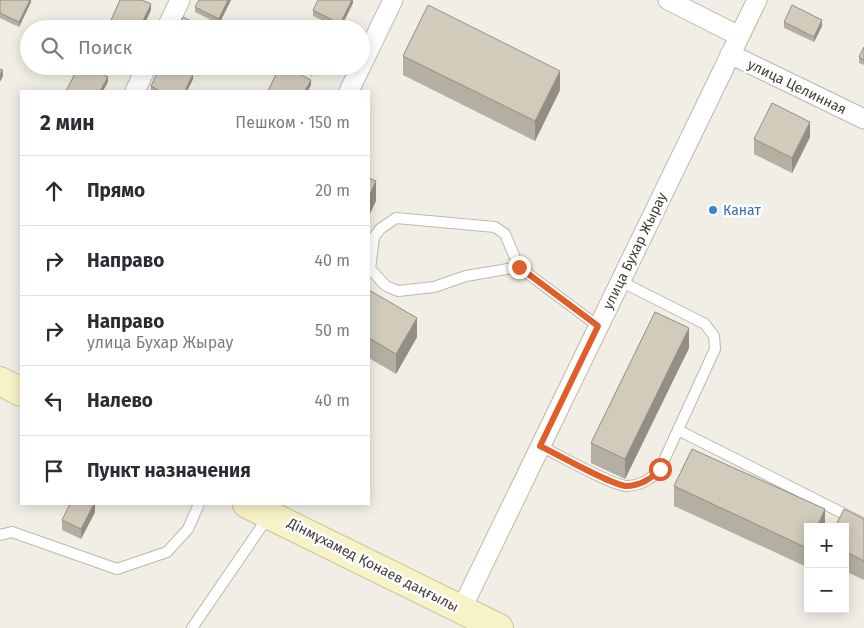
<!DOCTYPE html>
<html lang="ru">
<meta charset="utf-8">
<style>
:root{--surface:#fff;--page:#f7f7f7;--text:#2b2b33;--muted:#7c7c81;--line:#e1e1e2}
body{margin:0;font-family:"Fira Sans",sans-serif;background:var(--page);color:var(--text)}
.controls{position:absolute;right:15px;bottom:15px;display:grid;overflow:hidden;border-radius:0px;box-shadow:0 2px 12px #0003}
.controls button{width:45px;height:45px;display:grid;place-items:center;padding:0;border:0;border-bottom:1px solid var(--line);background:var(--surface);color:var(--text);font:25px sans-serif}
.stop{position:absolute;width:15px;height:15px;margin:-11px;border:4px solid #e15e2b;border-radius:50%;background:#fff}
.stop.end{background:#e15e2b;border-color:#fff;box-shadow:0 1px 5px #0008}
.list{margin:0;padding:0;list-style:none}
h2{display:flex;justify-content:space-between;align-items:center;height:65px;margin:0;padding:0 20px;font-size:21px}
h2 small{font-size:16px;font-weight:400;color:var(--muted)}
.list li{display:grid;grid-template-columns:32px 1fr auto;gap:15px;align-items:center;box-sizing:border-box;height:70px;padding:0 20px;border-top:1px solid var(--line)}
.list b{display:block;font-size:19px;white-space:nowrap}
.list p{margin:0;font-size:16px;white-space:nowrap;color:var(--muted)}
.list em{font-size:16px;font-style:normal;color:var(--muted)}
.icon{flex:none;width:28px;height:28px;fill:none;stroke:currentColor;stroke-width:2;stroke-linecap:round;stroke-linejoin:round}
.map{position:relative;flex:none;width:864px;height:628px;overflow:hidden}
.search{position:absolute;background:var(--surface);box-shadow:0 2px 12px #0003;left:20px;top:20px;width:350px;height:55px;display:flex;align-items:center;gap:12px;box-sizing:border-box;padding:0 18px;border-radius:28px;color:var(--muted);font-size:19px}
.panel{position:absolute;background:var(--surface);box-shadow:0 2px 12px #0003;left:20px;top:90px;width:350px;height:415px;border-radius:0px}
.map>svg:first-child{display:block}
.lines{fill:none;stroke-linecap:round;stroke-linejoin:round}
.lane-casing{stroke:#bdb9ab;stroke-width:12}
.street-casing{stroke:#bdb9ab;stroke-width:21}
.secondary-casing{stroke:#cbc499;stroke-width:30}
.lane{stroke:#fff;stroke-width:10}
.street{stroke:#fff;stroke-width:19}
.secondary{stroke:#f8f2c7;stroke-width:28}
.wall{fill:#b3afa1}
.shaded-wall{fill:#928e83}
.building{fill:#d0cbbb;stroke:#928e83}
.route{stroke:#e15e2b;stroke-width:6}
.shop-dot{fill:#3f7fe0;stroke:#fff;stroke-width:2}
.labels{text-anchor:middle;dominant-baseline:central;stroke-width:5;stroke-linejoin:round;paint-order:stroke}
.street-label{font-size:14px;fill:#423e35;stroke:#fff}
.shop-label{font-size:14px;fill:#366cbe;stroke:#fff;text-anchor:start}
</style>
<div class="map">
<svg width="864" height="628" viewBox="0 0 864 628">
<rect width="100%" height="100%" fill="#f0eee5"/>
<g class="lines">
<defs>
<g id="lane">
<path d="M519 267 466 276 434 287 398 291 386 286 370 269 374 237 380 229 396 218 495 227 505 234 519 267 598 326"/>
<path d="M678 430 864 524"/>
<path d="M540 446C557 454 611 485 626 486 639 486 652 479 660 469L715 349 714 336 705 324 620 281"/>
<path d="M0 535 12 532 117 569 167 552 188 529 199 504"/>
<path d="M192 628 268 517"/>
</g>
<g id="street">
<path d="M668 0 739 36"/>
<path d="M166 29 180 0"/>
<path d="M730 54 864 119"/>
<path d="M361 66 393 0"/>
<path d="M135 91 147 66"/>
<path d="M349 91 361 66"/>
<path d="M461 610 757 0"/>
</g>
<g id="secondary">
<path d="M0 381 21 392"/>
<path d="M247 504 499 628"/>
</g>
</defs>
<!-- lane casing -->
<use href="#lane" class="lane-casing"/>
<!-- street casing -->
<use href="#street" class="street-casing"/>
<!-- secondary casing -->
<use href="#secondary" class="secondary-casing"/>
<!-- lane -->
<use href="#lane" class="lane"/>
<!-- street -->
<use href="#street" class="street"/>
<!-- secondary -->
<use href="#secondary" class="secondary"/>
</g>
<!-- wall -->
<g class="wall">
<path d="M0 0H31V2L19 27 0 18Z"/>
<path d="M231 0 219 24 195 12V7Z"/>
<path d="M353 0V3L340 29 313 16V10Z"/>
<path d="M151 10 142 29H118L111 25V20Z"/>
<path d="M784 22 822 26 814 42 784 28Z"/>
<path d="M864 47V65L859 63V57Z"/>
<path d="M403 56 560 90 535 141 403 75Z"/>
<path d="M99 66H116L113 73Z"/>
<path d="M292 66H317L312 76Z"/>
<path d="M193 79 187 91H151V86Z"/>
<path d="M810 137 792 173 754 154V139Z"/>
<path d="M369 290 417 337 396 374 369 358Z"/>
<path d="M689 348 625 479 591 463V443Z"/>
<path d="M674 486 825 527 807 567 674 506Z"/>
<path d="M95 504V512L81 539 62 530V520Z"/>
<path d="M864 519V580L845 571V527Z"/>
</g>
<!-- shaded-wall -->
<g class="shaded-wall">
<path d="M30 0H31V2L19 27V22Z"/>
<path d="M228 0H231L219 24V19Z"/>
<path d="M352 0H353V3L340 29V24Z"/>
<path d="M151 4V10L142 29H139Z"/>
<path d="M822 20V26L814 42V37Z"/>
<path d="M113 66H116L113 73Z"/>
<path d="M314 66H317L312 76V71Z"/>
<path d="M3 70V76L0 82V76Z"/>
<path d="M560 71V90L535 141V121Z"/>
<path d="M193 74V79L187 91H185Z"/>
<path d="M108 77V82L103 91H100Z"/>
<path d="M311 80V85L308 91H305Z"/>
<path d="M810 122V137L792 173V158Z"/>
<path d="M376 181V201L369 216V197Z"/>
<path d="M417 318V337L396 374V354Z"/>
<path d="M689 328V348L625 479V459Z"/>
<path d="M94 504H95V512L81 539V529Z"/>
<path d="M825 509V527H817Z"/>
<path d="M808 546V566L807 567V548Z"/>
</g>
<!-- building -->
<g class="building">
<path d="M0 0H30L19 22 0 13Z"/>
<path d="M120 0H142L151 4 139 29H129L111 20Z"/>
<path d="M199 0H228L219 19 195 7Z"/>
<path d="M318 0H352L340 24 313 10Z"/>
<path d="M428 5 560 71 535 121 403 56Z"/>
<path d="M792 5 822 20 814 37 784 22Z"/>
<path d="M183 17 207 29H177Z"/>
<path d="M295 24 304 29H293Z"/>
<path d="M864 47V60L859 57Z"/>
<path d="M79 66H86L108 77 100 91H66Z"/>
<path d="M161 66H178L193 74 185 91H160L151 86Z"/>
<path d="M280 66H283L311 80 305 91H268Z"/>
<path d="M303 66H314L312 71Z"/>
<path d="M0 69 3 70 0 76Z"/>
<path d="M772 103 810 122 792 158 754 139Z"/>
<path d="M369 178 376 181 369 197Z"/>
<path d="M369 290 417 318 396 354 369 338Z"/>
<path d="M655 312 689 328 625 459 591 443Z"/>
<path d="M692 449 825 509 817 527H808V546L807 548 674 486Z"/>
<path d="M70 504H94L81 529 62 520Z"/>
<path d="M844 509 864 519V561L845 551V527H835Z"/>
</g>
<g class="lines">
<!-- route -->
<path class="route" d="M519 267 598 326 540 446C557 454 611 485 626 486 639 486 652 479 660 469"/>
</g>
<!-- markers -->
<circle class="shop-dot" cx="713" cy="210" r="5"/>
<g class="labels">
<!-- street labels -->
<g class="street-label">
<text transform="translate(797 87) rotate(26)">улица Целинная</text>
<text transform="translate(635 251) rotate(-64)">улица Бухар Жырау</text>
<text transform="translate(373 565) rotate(27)">Дінмұхамед Қонаев даңғылы</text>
</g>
<!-- shop labels -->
<g class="shop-label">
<text x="723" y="210">Канат</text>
</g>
</g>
</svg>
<div class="controls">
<button>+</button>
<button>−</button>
</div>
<div class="stop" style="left:660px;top:469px"></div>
<div class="stop end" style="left:519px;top:267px"></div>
<div class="search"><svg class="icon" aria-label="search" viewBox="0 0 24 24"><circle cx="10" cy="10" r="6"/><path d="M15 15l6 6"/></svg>Поиск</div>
<section class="panel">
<h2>2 мин<small>Пешком · 150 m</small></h2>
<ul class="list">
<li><svg class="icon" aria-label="ahead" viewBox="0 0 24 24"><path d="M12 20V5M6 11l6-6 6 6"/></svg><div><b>Прямо</b></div><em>20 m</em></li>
<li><svg class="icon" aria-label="right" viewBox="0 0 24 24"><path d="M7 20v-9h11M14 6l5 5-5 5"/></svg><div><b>Направо</b></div><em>40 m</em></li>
<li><svg class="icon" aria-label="right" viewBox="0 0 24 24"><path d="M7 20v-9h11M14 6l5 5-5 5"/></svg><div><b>Направо</b><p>улица Бухар Жырау</p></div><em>50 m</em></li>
<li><svg class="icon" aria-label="left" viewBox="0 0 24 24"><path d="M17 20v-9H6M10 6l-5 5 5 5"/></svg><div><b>Налево</b></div><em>40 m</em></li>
<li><svg class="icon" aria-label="arrive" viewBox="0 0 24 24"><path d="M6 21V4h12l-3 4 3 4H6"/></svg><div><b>Пункт назначения</b></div></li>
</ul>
</section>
</div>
